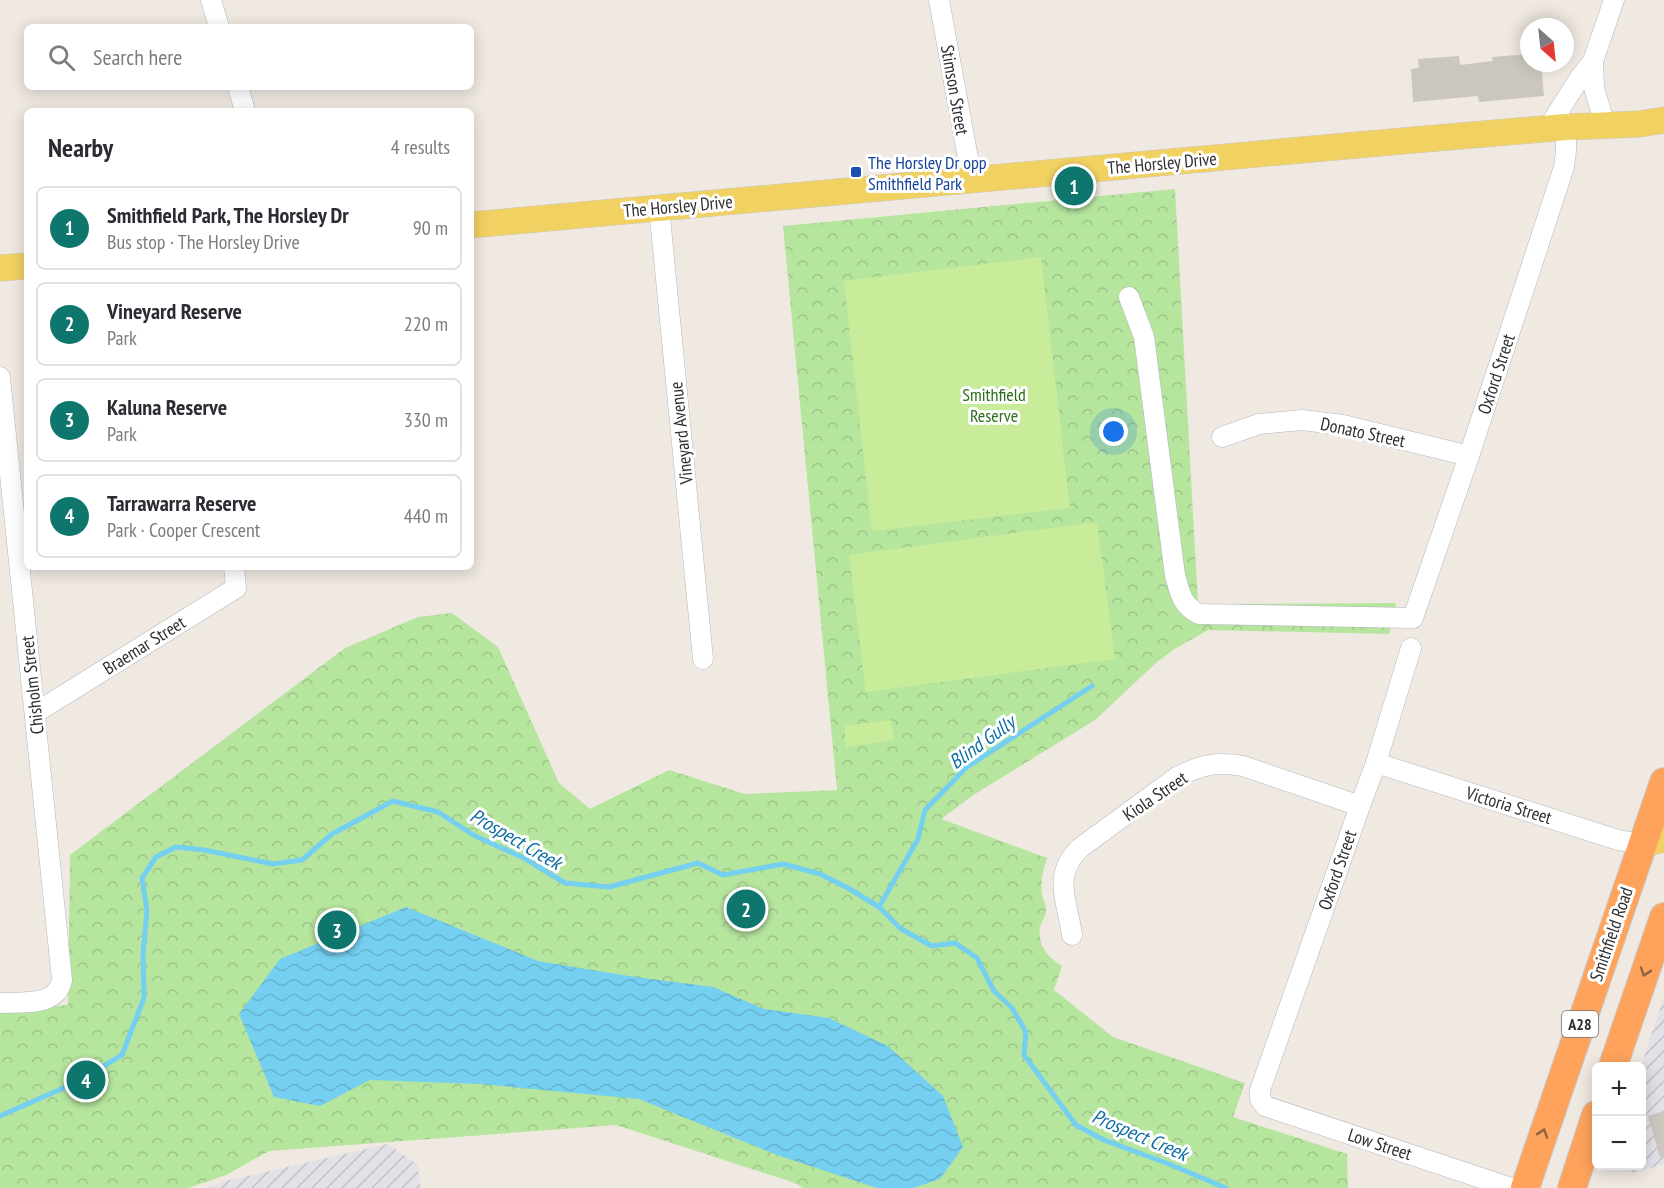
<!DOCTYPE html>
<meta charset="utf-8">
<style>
:root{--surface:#fff;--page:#f2f2f3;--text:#2b2b33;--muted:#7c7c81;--line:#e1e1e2;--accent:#0f766e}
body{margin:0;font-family:"PT Sans Narrow",sans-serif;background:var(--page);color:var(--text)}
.controls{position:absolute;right:18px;bottom:18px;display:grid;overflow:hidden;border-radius:9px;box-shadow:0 3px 15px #0003}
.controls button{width:54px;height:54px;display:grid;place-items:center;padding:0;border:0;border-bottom:2px solid var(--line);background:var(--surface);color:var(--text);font:30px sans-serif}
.compass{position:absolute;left:1520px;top:18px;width:54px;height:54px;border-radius:50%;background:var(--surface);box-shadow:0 3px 15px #0003;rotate:153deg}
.you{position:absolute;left:1114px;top:432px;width:21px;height:21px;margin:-15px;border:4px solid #fff;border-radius:50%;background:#1a73e8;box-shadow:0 0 0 9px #1a73e833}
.badge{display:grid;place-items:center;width:39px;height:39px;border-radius:50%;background:var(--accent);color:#fff;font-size:20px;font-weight:700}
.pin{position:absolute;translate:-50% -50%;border:3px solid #fff;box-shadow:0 2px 6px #0006}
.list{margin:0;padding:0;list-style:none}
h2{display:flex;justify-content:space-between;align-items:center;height:78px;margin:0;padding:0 24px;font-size:26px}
h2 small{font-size:20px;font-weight:400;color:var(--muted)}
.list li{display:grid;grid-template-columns:39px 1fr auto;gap:18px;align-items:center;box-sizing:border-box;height:84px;margin:0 12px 12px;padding:0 12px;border:2px solid var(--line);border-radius:9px}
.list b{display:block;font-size:22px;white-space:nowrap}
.list p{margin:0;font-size:20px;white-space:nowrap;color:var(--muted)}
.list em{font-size:20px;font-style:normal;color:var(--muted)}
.icon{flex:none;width:33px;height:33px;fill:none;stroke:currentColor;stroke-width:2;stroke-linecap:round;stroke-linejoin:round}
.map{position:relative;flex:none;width:1664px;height:1188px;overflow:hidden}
.search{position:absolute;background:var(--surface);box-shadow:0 3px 15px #0003;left:24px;top:24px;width:450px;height:66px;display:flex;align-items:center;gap:15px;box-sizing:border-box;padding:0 21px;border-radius:9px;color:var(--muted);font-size:22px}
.panel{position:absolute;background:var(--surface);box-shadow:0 3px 15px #0003;left:24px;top:108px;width:450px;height:462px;border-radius:9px}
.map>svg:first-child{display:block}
.industrial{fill:url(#industrial-furrows)}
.forest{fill:url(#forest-crowns)}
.pitch{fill:#c9ec9a}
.water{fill:url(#water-waves)}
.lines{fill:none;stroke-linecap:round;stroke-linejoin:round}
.stream{stroke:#75cff0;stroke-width:5}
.building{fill:#cbc7bf}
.minor-casing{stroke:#b4b7c1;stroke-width:21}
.major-casing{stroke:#c9c9c9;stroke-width:27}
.highway-casing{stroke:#c9c9c9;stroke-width:30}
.minor{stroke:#fff;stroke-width:20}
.major{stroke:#f2d163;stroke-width:26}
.highway{stroke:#ffa35c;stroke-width:28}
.oneway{stroke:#8c6343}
.transit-dot{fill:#1a4fb4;stroke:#fff;stroke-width:2}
.labels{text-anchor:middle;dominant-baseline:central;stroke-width:6;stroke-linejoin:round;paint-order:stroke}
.shield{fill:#fff;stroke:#6d6d6d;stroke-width:1.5}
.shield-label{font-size:16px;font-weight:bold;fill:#2e2e2e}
.street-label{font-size:18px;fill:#2e2e2e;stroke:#fff}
.transit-label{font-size:18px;fill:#164399;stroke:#fff;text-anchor:start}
.park-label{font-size:18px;fill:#2c6e1b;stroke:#fff}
.water-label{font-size:20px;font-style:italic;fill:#0d6fa3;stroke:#fff}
</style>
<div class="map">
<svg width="1664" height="1188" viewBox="0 0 1664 1188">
<defs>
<pattern id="industrial-furrows" width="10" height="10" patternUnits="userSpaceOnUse" patternTransform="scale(1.5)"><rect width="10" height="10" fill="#e3e1e8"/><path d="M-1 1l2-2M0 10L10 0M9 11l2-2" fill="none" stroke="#c3c1c7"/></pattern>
<pattern id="forest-crowns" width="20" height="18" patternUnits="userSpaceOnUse" patternTransform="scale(1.5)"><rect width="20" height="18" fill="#b6e59e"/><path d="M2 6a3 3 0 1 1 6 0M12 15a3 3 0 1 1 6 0" fill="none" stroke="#9dc588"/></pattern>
<pattern id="water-waves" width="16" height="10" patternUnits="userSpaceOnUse" patternTransform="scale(1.5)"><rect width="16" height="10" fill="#75cff0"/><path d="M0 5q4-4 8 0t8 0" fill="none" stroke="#66b2ce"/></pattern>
</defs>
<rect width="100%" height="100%" fill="#efe9e1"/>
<!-- industrial -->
<g class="industrial">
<path d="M1664 997V1164L1634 1173 1617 1166H1642L1641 1066Z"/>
<path d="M388 1144 417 1164 421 1188H206L226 1181Z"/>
</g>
<!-- forest -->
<path class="forest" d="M1175 189 1198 604 1396 603 1389 634 1208 630 1173 650 1157 662 1095 720 975 794 941 819 1047 858C1043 870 1040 883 1042 895 1043 900 1046 904 1046 909 1046 916 1042 921 1040 927 1037 945 1048 958 1062 966L1054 990 1113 1037 1245 1083 1233 1117 1347 1154 1348 1188H804L792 1182 616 1125 269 1151 226 1175 188 1188H0V1010L68 1005 70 855 345 648 418 617 452 613 498 647 559 783 590 809 669 770 745 794 837 790 783 226Z"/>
<!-- pitch -->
<g class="pitch">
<path d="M1041 257 1070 508 872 531 844 281Z"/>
<path d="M1097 522 1115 659 866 692 849 555Z"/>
<path d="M891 720 894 740 846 747 844 726Z"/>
</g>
<!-- water -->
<path class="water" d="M406 907 538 961 629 976 713 987 764 1009 829 1018 888 1046 943 1096 963 1147 940 1179 913 1188H877L777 1155 639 1099 480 1084 370 1080 320 1106 274 1097 239 1014 280 959Z"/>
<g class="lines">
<!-- stream -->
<g class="stream">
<path d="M879 907 918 839 925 810 967 767 1092 686"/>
<path d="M0 1116 75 1083 122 1055 144 998 143 954 147 911 142 878 156 857 176 847 204 850 273 864 302 860 332 834 393 801 438 812 475 836 524 858 565 883 609 887 698 863 723 875 783 864 820 874 848 888 879 907 901 929 932 946 955 943 977 958 994 991 1012 1008 1026 1032 1024 1055 1076 1125 1104 1140 1169 1164 1226 1188"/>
</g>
</g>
<!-- building -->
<g class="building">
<path d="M1529 54V63H1541L1544 96 1479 102 1478 96 1413 102 1411 69 1419 68 1418 59 1459 56 1460 65 1493 61 1492 57Z"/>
<path d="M1664 1111V1156L1660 1157 1648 1116Z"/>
</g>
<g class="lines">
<defs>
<g id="minor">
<path d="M211 0 219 27"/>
<path d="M939 0 972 180"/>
<path d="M1593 61 1594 88 1605 125"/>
<path d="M238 87 245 111"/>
<path d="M1548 128 1579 79 1593 61 1614 0"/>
<path d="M659 207 703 659"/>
<path d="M1129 297 1144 337 1175 575C1180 594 1182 605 1199 614L1413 618 1469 456 1564 167 1566 151V127"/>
<path d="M0 377 62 980C57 1007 22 1002 0 1003"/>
<path d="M1222 437 1259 424 1302 420 1343 425 1469 456"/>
<path d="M1411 648 1376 763 1360 806 1260 1090V1099L1265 1106 1511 1188"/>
<path d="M35 713 236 588 234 567"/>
<path d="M1376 763 1618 840 1642 844"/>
<path d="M1072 935C1068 902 1051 876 1080 848L1177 777C1201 765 1217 761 1243 766L1360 806"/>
</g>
<g id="major">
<path d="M471 225 1402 141 1566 127 1639 124 1664 120"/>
<path d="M0 268 27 266"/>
<path d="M1642 844 1664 839"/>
</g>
<g id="highway">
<path d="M1613 1066 1664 917"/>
<path d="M1525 1188 1664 782"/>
<path d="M1572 1188 1596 1115"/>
</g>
</defs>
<!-- minor casing -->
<use href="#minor" class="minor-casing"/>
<!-- major casing -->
<use href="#major" class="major-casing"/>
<!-- highway casing -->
<use href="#highway" class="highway-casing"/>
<!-- minor -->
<use href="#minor" class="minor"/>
<!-- major -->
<use href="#major" class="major"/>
<!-- highway -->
<use href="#highway" class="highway"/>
</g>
<!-- one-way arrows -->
<defs><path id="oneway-chevron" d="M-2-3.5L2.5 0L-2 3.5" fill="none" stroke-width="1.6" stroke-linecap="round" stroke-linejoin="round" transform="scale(1.5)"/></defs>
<g class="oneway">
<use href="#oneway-chevron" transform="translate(1645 972) rotate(109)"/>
<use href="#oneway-chevron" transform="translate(1543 1133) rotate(-71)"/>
</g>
<!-- markers -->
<rect class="transit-dot" x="850" y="166" width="12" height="12" rx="3"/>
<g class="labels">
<!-- shield labels -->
<rect class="shield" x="1562" y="1011" width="36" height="26" rx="4.5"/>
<g class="shield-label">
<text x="1580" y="1024">A28</text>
</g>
<!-- street labels -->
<g class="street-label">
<text transform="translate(955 90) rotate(80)">Stimson Street</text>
<text transform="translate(1162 163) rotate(-5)">The Horsley Drive</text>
<text transform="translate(678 206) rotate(-5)">The Horsley Drive</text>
<text transform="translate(1496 374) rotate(-72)">Oxford Street</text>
<text transform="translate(1363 432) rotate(12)">Donato Street</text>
<text transform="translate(681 433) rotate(-96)">Vineyard Avenue</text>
<text transform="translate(144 645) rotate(-32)">Braemar Street</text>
<text transform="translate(32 685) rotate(-96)">Chisholm Street</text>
<text transform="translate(1155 796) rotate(-34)">Kiola Street</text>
<text transform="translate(1509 805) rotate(17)">Victoria Street</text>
<text transform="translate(1337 870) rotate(-71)">Oxford Street</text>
<text transform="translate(1611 934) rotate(-71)">Smithfield Road</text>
<text transform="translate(1380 1144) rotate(18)">Low Street</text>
</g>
<!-- transit labels -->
<g class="transit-label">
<text x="868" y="162">The Horsley Dr opp<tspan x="868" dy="21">Smithfield Park</tspan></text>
</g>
<!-- park labels -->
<g class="park-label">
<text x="994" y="394">Smithfield<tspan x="994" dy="21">Reserve</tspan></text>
</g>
<!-- water labels -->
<g class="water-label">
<text transform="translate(982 742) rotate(-36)">Blind Gully</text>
<text transform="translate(516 839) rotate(30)">Prospect Creek</text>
<text transform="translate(1140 1135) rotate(23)">Prospect Creek</text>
</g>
</g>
</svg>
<div class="controls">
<button>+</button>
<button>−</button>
</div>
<svg class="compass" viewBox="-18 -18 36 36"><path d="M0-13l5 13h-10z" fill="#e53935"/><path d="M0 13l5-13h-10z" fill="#7c7c81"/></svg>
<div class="you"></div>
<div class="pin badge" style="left:1074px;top:186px">1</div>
<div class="pin badge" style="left:746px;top:909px">2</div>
<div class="pin badge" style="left:337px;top:930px">3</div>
<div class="pin badge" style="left:86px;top:1080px">4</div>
<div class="search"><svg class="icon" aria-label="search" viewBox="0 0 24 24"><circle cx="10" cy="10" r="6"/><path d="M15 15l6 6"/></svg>Search here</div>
<section class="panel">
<h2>Nearby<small>4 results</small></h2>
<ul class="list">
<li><span class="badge">1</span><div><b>Smithfield Park, The Horsley Dr</b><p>Bus stop · The Horsley Drive</p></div><em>90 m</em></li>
<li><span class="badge">2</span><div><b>Vineyard Reserve</b><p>Park</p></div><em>220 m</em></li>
<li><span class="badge">3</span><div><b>Kaluna Reserve</b><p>Park</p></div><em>330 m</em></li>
<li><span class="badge">4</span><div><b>Tarrawarra Reserve</b><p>Park · Cooper Crescent</p></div><em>440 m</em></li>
</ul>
</section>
</div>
